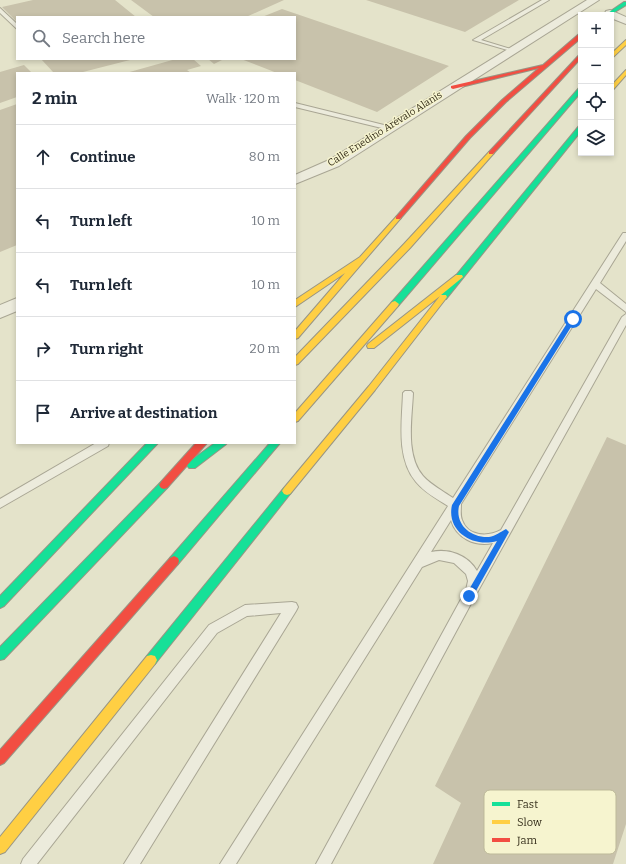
<!DOCTYPE html>
<meta charset="utf-8">
<style>
:root{--surface:#fff;--page:#f6f6f7;--text:#1f2937;--muted:#747a83;--line:#e0e1e3}
body{margin:0;font-family:Bitter,serif;background:var(--page);color:var(--text)}
.controls{position:absolute;right:12px;top:12px;display:grid;overflow:hidden;border-radius:0px;box-shadow:0 2px 6px #0003}
.controls button{width:36px;height:36px;display:grid;place-items:center;padding:0;border:0;border-bottom:1px solid var(--line);background:var(--surface);color:var(--text);font:20px sans-serif}
.stop{position:absolute;width:12px;height:12px;margin:-9px;border:3px solid #1a73e8;border-radius:50%;background:#fff}
.stop.end{background:#1a73e8;border-color:#fff;box-shadow:0 1px 4px #0008}
.list{margin:0;padding:0;list-style:none}
h2{display:flex;justify-content:space-between;align-items:center;height:52px;margin:0;padding:0 16px;font-size:17px}
h2 small{font-size:13px;font-weight:400;color:var(--muted)}
.list li{display:grid;grid-template-columns:26px 1fr auto;gap:12px;align-items:center;box-sizing:border-box;height:64px;padding:0 16px;border-top:1px solid var(--line)}
.list b{display:block;font-size:15px;white-space:nowrap}
.list em{font-size:13px;font-style:normal;color:var(--muted)}
.icon{flex:none;width:22px;height:22px;fill:none;stroke:currentColor;stroke-width:2;stroke-linecap:round;stroke-linejoin:round}
.map{position:relative;flex:none;width:626px;height:864px;overflow:hidden}
.search{position:absolute;background:var(--surface);box-shadow:0 2px 6px #0003;left:16px;top:16px;width:280px;height:44px;display:flex;align-items:center;gap:10px;box-sizing:border-box;padding:0 14px;border-radius:0px;color:var(--muted);font-size:15px}
.panel{position:absolute;background:var(--surface);box-shadow:0 2px 6px #0003;left:16px;top:72px;width:280px;height:372px;border-radius:0px}
.map>svg:first-child{display:block}
.building{fill:#c8c2ab}
.lines{fill:none;stroke-linecap:round;stroke-linejoin:round}
.lane-casing{stroke:#a9a694;stroke-width:2}
.street-casing{stroke:#a9a694;stroke-width:2}
.fast-casing{stroke:#989584;stroke-width:2}
.slow-casing{stroke:#989584;stroke-width:2}
.jam-casing{stroke:#989584;stroke-width:2}
.lane{fill:#ecebdc;fill-rule:evenodd}
.street{fill:#ecebdc;fill-rule:evenodd}
.fast{fill:#16e098;fill-rule:evenodd}
.slow{fill:#ffcf43;fill-rule:evenodd}
.jam{fill:#f24e42;fill-rule:evenodd}
.route{fill:#1a73e8}
.labels{text-anchor:middle;dominant-baseline:central;stroke-width:3;stroke-linejoin:round;paint-order:stroke}
.far-street-label{font-size:10px;fill:#37301c;stroke:#f6f4cf}
.key{fill:#f6f4cf;stroke:#bdb999;stroke-width:1}
.key-label{font-size:11px;fill:#37301c}
</style>
<div class="map">
<svg width="626" height="864" viewBox="0 0 626 864">
<rect width="100%" height="100%" fill="#e4e3ca"/>
<!-- building -->
<g class="building">
<path d="M33 0H115L136 17H17V22L2 7Z"/>
<path d="M131 0H284L246 17H154Z"/>
<path d="M366 0H519L465 32Z"/>
<path d="M282 9 449 66 377 112 295 80V73H277L241 59H295V17H262Z"/>
<path d="M41 59H130V60L79 73H54Z"/>
<path d="M176 59H193L201 66 187 70 191 73H126Z"/>
<path d="M208 59H224L214 64Z"/>
<path d="M24 65 32 73H17V97L0 103V72Z"/>
<path d="M17 104V245L0 252V110Z"/>
<path d="M607 437 626 445V824L613 864H433L461 803 435 786Z"/>
</g>
<g class="lines">
<defs>
<g id="lane">
<path d="M542 0H549L481 40 514 50V52L473 40Z"/>
<path d="M0 8 17 24V29L0 13Z"/>
<path d="M295 103 392 127 393 128 390 130 295 107Z"/>
<path d="M623 233H626V241L600 283 626 304V312L596 289 461 504C461 510 460 515 462 520 468 537 488 537 501 530L622 317 626 314V325L473 600 331 864H316L466 590 468 581 466 574 454 563 439 560 422 567 236 864H220L448 506C437 499 424 492 416 482 396 458 402 422 403 393L405 391H411L413 393C412 418 405 455 423 476 431 485 443 491 453 498ZM451 520C456 538 475 547 493 543L477 571C468 555 449 548 431 552Z"/>
<path d="M96 443H109L108 446 0 508V499Z"/>
<path d="M292 602 296 603 298 607 296 611 140 864H124L281 613 247 616 217 633 37 864H21L23 859 209 625 245 605Z"/>
</g>
<g id="street">
<path d="M587 0H599L339 166 295 184V175L329 160Z"/>
<path d="M610 10 626 17V24L611 18V15H606L605 13 606 11Z"/>
<path d="M17 298V311L0 318V305Z"/>
</g>
<g id="fast">
<path d="M624 2H626V5L610 15H605Z"/>
<path d="M581 87V92L398 306H392L391 304 392 302 579 88Z"/>
<path d="M581 125V131L446 299H440V295L579 126Z"/>
<path d="M147 443H158L4 606 0 608V596Z"/>
<path d="M215 443H227L225 445 195 468H189L187 465 189 462Z"/>
<path d="M270 443H280L178 564 174 566 170 564 169 561 170 558Z"/>
<path d="M164 481 167 482 169 485 167 488 4 659 0 660V647L161 482Z"/>
<path d="M287 487 290 488 292 491 290 494 155 664 151 665 147 664 145 660 147 656 284 488Z"/>
</g>
<g id="slow">
<path d="M626 40V45L611 59V54Z"/>
<path d="M626 70V75L611 92V86Z"/>
<path d="M489 152 494 153 410 248 298 364 295 365V357L404 244Z"/>
<path d="M398 216 401 218 400 219 298 338 295 339V331L345 273 295 307V300L360 257 396 217Z"/>
<path d="M456 275H462L463 277 441 295H446L447 297 375 390 290 494 287 495 284 494 282 491 284 488 369 386 440 296 374 348H368L367 346 368 344Z"/>
<path d="M395 301 399 304 398 306 298 421 295 422V413L392 302Z"/>
<path d="M151 655 155 656 157 660 155 664 5 852 0 854V837L147 656Z"/>
</g>
<g id="jam">
<path d="M579 34H581V38L506 102 470 138 400 219H396V217L466 136 502 100 539 68 453 89 451 88V86L543 65Z"/>
<path d="M581 53V58L493 154H489V152Z"/>
<path d="M196 443H207L167 488 164 489 161 488 159 485 161 482Z"/>
<path d="M174 556 178 558 179 561 178 564 4 763 0 765V750L170 558Z"/>
</g>
</defs>
<!-- lane casing -->
<use href="#lane" class="lane-casing"/>
<!-- street casing -->
<use href="#street" class="street-casing"/>
<!-- fast casing -->
<use href="#fast" class="fast-casing"/>
<!-- slow casing -->
<use href="#slow" class="slow-casing"/>
<!-- jam casing -->
<use href="#jam" class="jam-casing"/>
<!-- lane -->
<use href="#lane" class="lane"/>
<!-- street -->
<use href="#street" class="street"/>
<!-- fast -->
<use href="#fast" class="fast"/>
<!-- slow -->
<use href="#slow" class="slow"/>
<!-- jam -->
<use href="#jam" class="jam"/>
</g>
<!-- route -->
<path class="route" d="M571 317 576 319 459 506C455 524 470 538 489 537 496 536 500 532 506 529L509 532 472 598 469 599 467 598V593L497 541C473 548 446 531 452 505Z"/>
<g class="labels">
<!-- far-street labels -->
<g class="far-street-label">
<text transform="translate(385 129) rotate(-32)">Calle Enedino Arévalo Alanís</text>
</g>
</g>
<!-- legend -->
<rect x="484" y="790" width="132" height="64" rx="6" class="key"/>
<rect x="492" y="802" width="18" height="4" fill="#16e098"/>
<rect x="492" y="820" width="18" height="4" fill="#ffcf43"/>
<rect x="492" y="838" width="18" height="4" fill="#f24e42"/>
<g class="key-label">
<text x="517" y="808">Fast</text>
<text x="517" y="826">Slow</text>
<text x="517" y="844">Jam</text>
</g>
</svg>
<div class="controls">
<button>+</button>
<button>−</button>
<button><svg class="icon" aria-label="locate" viewBox="0 0 24 24"><circle cx="12" cy="12" r="6"/><path d="M12 2v4M12 18v4M2 12h4M18 12h4"/></svg></button>
<button><svg class="icon" aria-label="layers" viewBox="0 0 24 24"><path d="M12 4l9 5-9 5-9-5zM3 14l9 5 9-5"/></svg></button>
</div>
<div class="stop" style="left:573px;top:319px"></div>
<div class="stop end" style="left:469px;top:596px"></div>
<div class="search"><svg class="icon" aria-label="search" viewBox="0 0 24 24"><circle cx="10" cy="10" r="6"/><path d="M15 15l6 6"/></svg>Search here</div>
<section class="panel">
<h2>2 min<small>Walk · 120 m</small></h2>
<ul class="list">
<li><svg class="icon" aria-label="ahead" viewBox="0 0 24 24"><path d="M12 20V5M6 11l6-6 6 6"/></svg><div><b>Continue</b></div><em>80 m</em></li>
<li><svg class="icon" aria-label="left" viewBox="0 0 24 24"><path d="M17 20v-9H6M10 6l-5 5 5 5"/></svg><div><b>Turn left</b></div><em>10 m</em></li>
<li><svg class="icon" aria-label="left" viewBox="0 0 24 24"><path d="M17 20v-9H6M10 6l-5 5 5 5"/></svg><div><b>Turn left</b></div><em>10 m</em></li>
<li><svg class="icon" aria-label="right" viewBox="0 0 24 24"><path d="M7 20v-9h11M14 6l5 5-5 5"/></svg><div><b>Turn right</b></div><em>20 m</em></li>
<li><svg class="icon" aria-label="arrive" viewBox="0 0 24 24"><path d="M6 21V4h12l-3 4 3 4H6"/></svg><div><b>Arrive at destination</b></div></li>
</ul>
</section>
</div>
